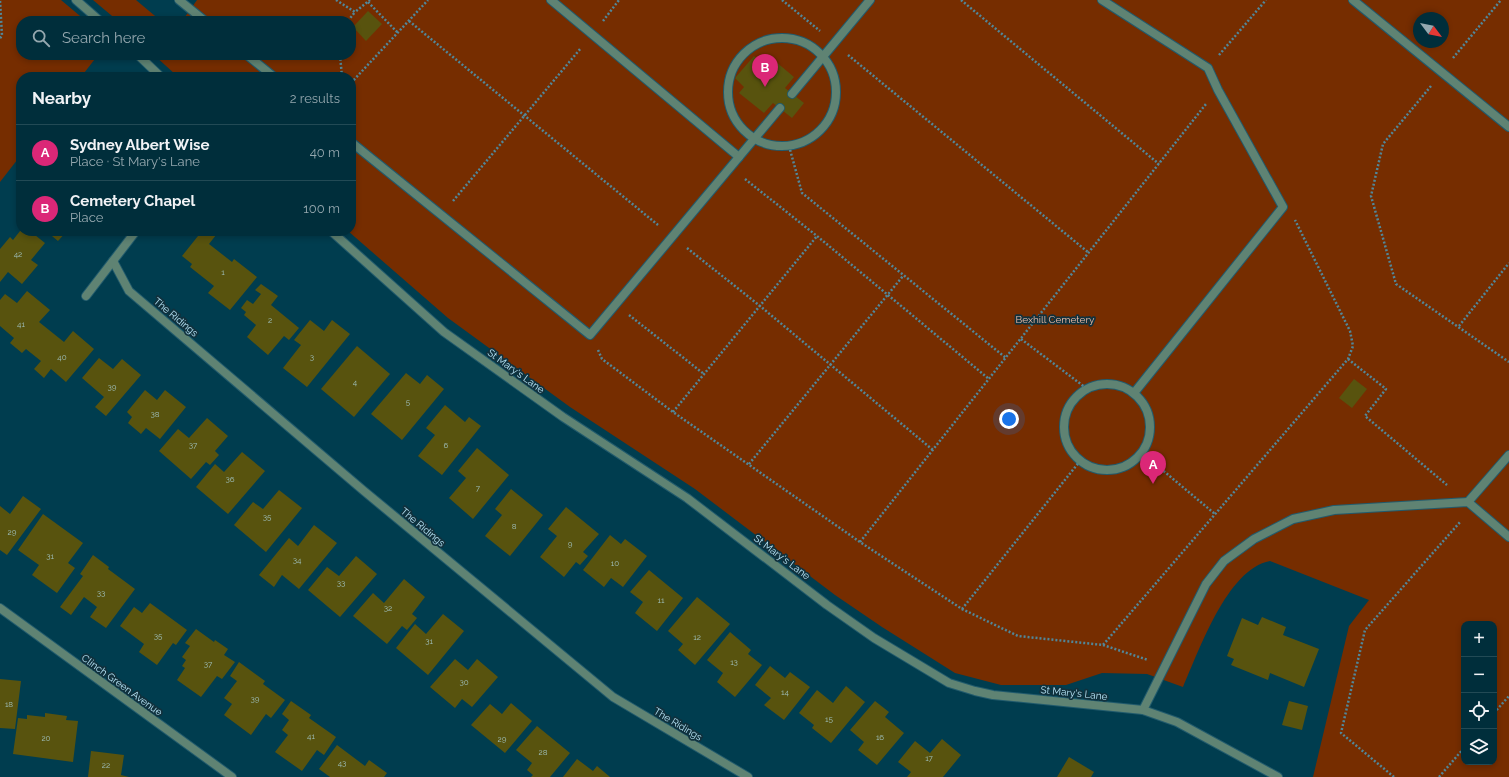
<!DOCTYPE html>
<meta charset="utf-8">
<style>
:root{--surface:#002e3b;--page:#0a3642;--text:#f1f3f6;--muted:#95a8af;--line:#224a55;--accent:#db2777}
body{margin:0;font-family:Raleway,sans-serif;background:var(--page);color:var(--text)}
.controls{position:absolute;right:12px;bottom:12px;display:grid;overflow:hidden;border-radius:8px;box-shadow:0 2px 6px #0003}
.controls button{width:36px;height:36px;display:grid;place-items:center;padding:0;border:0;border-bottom:1px solid var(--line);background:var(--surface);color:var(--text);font:20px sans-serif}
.compass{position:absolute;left:1413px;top:12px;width:36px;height:36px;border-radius:50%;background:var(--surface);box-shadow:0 2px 6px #0003;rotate:122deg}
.you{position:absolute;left:1009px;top:419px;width:14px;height:14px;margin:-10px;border:3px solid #fff;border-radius:50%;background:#1a73e8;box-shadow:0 0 0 6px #1a73e833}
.badge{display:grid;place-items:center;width:26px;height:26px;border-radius:50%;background:var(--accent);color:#fff;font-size:13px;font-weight:700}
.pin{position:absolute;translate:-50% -33px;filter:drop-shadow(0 1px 2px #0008)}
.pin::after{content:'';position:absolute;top:21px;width:14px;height:12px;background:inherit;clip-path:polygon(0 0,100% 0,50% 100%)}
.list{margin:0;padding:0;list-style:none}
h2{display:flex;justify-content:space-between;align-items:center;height:52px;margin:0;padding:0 16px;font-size:17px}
h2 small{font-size:13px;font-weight:400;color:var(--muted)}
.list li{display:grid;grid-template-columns:26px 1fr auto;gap:12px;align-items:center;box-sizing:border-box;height:56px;padding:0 16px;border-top:1px solid var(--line)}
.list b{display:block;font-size:15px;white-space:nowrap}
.list p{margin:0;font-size:13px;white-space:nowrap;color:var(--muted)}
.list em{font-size:13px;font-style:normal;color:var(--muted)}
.icon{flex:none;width:22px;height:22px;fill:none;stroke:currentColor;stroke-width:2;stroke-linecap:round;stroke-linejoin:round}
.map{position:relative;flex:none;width:1509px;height:777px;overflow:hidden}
.search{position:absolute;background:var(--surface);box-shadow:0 2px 6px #0003;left:16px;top:16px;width:340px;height:44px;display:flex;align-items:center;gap:10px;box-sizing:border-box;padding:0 14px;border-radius:16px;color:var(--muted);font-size:15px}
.panel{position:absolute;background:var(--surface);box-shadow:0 2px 6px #0003;left:16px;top:72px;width:340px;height:164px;border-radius:16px}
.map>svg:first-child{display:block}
.green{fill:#762d00;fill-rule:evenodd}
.building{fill:#58530e}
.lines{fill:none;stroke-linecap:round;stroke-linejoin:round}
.service-casing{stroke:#215b6d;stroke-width:10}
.minor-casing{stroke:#215b6d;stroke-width:10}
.path{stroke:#518799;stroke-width:2.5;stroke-dasharray:2 2;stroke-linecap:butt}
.service{stroke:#5f8373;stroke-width:8}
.minor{stroke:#5f8373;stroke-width:8}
.labels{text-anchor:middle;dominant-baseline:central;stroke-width:3.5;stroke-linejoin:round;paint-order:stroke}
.number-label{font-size:8px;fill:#a0c0bd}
.street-label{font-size:10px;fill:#b8e5f7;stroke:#11313d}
.park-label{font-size:10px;fill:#f1bda6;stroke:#11313d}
</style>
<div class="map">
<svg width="1509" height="777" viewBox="0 0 1509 777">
<rect width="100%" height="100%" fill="#003d4f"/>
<!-- green -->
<g class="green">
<path d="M0 0H61L86 21H21V55H98L81 77H21V155L0 182Z"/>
<path d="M93 0H136L161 21H118Z"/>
<path d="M197 0H1509V777H1313L1349 626 1369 600 1270 561C1227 569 1199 651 1183 687L1147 674 1102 673 1066 685H1001L955 673 882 627 835 595 695 489 570 407 448 318 348 231H351V77H186L176 75 154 55H351V21H182ZM1419 18H1443V42H1419ZM1464 624H1494V762H1464Z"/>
</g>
<!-- building -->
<g class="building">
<path d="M368 11 382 24 366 41 353 27Z"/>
<path d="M754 56 763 64 769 56 794 77 785 88 804 103 792 118 773 103 764 113 739 93 744 87 735 78Z"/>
<path d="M20 231H30L45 243 31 260 38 265 22 284 8 272 0 282V249L10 237 13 240Z"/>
<path d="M46 231H67L58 241Z"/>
<path d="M202 231H210L216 235 209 244 232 262 234 259 257 277 230 310 208 293 214 286 190 267 192 264 182 256Z"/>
<path d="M261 284 278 296 271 305 299 328 289 340 284 336 268 355 247 337 256 325 244 315 246 312 241 308 247 300 253 304 261 294 255 290Z"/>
<path d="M27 291 50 310 39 322 64 342 73 331 94 349 66 382 51 369 44 378 34 369 41 361 26 349 22 353 10 343 14 338 0 326V300L5 294 17 303Z"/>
<path d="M310 320 324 331 332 320 350 334 307 387 283 368 301 345 294 340Z"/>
<path d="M357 346 390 374 354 417 321 389Z"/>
<path d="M99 358 113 369 122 359 141 375 106 416 95 407 104 397 82 378Z"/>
<path d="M406 373 420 384 427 375 444 389 402 440 371 414Z"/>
<path d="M1354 379 1367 389 1352 408 1339 398Z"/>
<path d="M145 390 157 400 165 390 186 407 160 439 146 428 141 434 128 423 132 417 127 412Z"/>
<path d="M445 405 465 422 469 417 481 426 442 475 418 456 435 435 426 428Z"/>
<path d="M207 418 228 436 215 451 219 455 210 465 206 462 191 479 159 451 178 429 189 438Z"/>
<path d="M477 448 509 475 473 519 449 498 466 478 458 471Z"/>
<path d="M242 452 265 471 228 514 196 487 215 464 224 472Z"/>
<path d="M511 489 543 515 510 556 485 536 502 515 495 509Z"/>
<path d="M279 490 302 508 266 552 234 525 253 502 263 509Z"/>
<path d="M23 496 41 509 7 555 0 550V506L10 514Z"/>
<path d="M566 507 599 534 583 552 588 556 580 565 576 562 564 577 540 557 557 536 548 529Z"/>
<path d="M43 514 83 543 68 563 75 568 57 593 32 575 39 565 18 550Z"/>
<path d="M314 525 337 543 299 589 282 575 274 587 259 575 289 538 298 546Z"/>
<path d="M610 535 621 544 625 539 647 556 623 587 611 578 604 587 583 570Z"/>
<path d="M93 555 109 567 108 569 135 589 106 628 90 617 97 607 84 597 71 615 60 607 83 576 80 574Z"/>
<path d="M356 556 377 574 340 617 308 590 327 567 339 576Z"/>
<path d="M649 570 683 598 657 631 635 613 643 602 630 592Z"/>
<path d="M404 579 425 597 412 614 417 618 407 630 402 626 387 644 353 616 373 593 384 603Z"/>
<path d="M697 597 730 624 695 665 678 650 683 644 668 631Z"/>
<path d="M150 603 187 630 176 645 173 643 157 665 139 652 144 644 120 626 134 607 142 613Z"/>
<path d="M443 614 464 631 428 675 396 648 415 624 426 634Z"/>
<path d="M1262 617 1286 627 1283 635 1319 649 1304 687 1270 673 1268 680 1231 665 1234 659 1227 656 1242 618 1258 625Z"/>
<path d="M196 629 214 642 215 640 228 649 224 655 235 662 222 679 217 676 201 697 177 680 185 668 182 666 186 660 182 657 190 646 185 643Z"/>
<path d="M730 632 751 650 748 654 762 665 735 697 717 682 723 673 707 660Z"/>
<path d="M455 659 468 670 477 659 498 677 472 707 462 699 455 708 430 687Z"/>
<path d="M239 662 265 681 263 684 285 700 271 718 266 714 251 735 224 715 232 704 224 698 237 681 230 676Z"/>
<path d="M770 666 785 678 790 672 810 687 784 720 764 705 771 698 755 685Z"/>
<path d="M0 679 21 681 15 729 0 728Z"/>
<path d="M846 686 865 702 831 743 812 728 814 725 799 713 817 690 833 703Z"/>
<path d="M291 701 311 715 309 718 336 737 324 755 317 750 302 771 275 752 288 735 282 730 289 720 282 714Z"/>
<path d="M875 701 889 712 885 717 904 733 877 765 858 750 864 742 850 730Z"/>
<path d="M1289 701 1308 706 1302 730 1282 725Z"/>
<path d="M511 703 532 721 505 753 471 725 490 704 502 714Z"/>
<path d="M45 713 67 716 66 720 78 721 73 762 13 754 18 718 27 719V715L45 717Z"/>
<path d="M537 726 570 753 550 777H531L533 775 527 770 532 763 516 750Z"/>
<path d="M942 739 961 755 943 777H907L911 772 898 762 915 741 930 753Z"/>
<path d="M337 745 365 766 369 760 387 773 384 777H330L319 769Z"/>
<path d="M91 751 124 755 121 775 129 777H88Z"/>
<path d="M1069 757 1094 772 1091 777H1057Z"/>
<path d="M577 759 593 771 597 766 610 777H563Z"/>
</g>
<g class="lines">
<defs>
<g id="service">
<path d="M179 0 205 21"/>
<path d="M551 0 739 157"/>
<path d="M1102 0 1208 68 1218 90 1283 207 1134 393"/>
<path d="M1353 0 1509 127"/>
<circle cx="782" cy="92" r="54"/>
<path d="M247 55 274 77"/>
<path d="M792 94 870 0"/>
<path d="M351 142 590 335 780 108"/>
<circle cx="1107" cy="427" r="43"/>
<path d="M1468 502 1509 455"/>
<path d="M1143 710 1206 584 1224 561 1254 539 1293 519 1334 510 1468 502 1509 537"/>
</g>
<g id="minor">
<path d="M76 0 100 21"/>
<path d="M138 55 161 77"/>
<path d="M331 231 444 332 563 417 687 498 827 605 874 638 949 683 975 691 993 695 1143 710 1177 722 1278 777"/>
<path d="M113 261 129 291 364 491 613 697 748 777"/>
<path d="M86 296 136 231"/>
<path d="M0 608 232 777"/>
</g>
</defs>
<!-- service casing -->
<use href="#service" class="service-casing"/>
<!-- minor casing -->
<use href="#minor" class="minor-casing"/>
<!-- path -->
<g class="path">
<path d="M336 0 355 12 370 0"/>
<path d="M782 0 820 31"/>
<path d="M961 0 1159 164"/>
<path d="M368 2 398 33"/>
<path d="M348 21 355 12"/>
<path d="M409 21 658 225"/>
<path d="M603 21 619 0"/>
<path d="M0 38 2 36 0 0"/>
<path d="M340 55 342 77"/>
<path d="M848 55 1089 253"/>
<path d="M1219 55 1266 0"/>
<path d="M1453 58 1501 0"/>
<path d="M351 83 428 0"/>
<path d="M1431 86 1383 144 1371 196 1396 284 1509 362"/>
<path d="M789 146 802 193 1006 358"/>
<path d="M745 179 817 236 989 379"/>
<path d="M453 201 581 48"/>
<path d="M687 248 760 306 933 450"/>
<path d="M629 315 704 374"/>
<path d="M1459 326 1509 263"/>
<path d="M1021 339 1086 388"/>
<path d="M598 350 602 359 673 412 860 542 962 609 1018 636 1103 645 1348 359 1353 346 1350 331 1295 220"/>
<path d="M1348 359 1386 389 1365 416 1447 485"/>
<path d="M673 412 817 236"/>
<path d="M1142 453 1215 514"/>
<path d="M749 464 903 276"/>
<path d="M860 542 1206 104"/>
<path d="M962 609 1080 461"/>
<path d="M1103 645 1148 660"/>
<path d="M1494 713 1509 696"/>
<path d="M1394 777 1341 733 1365 630 1461 521"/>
<path d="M1439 777 1464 748"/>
</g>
<!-- service -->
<use href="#service" class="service"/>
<!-- minor -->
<use href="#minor" class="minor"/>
</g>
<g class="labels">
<!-- number labels -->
<g class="number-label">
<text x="18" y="254">42</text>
<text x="223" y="272">1</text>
<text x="270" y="320">2</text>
<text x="21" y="324">41</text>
<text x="62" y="357">40</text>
<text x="312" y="357">3</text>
<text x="355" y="382">4</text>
<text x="112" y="387">39</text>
<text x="408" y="402">5</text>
<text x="155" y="414">38</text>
<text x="193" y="445">37</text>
<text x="446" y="445">6</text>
<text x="230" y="479">36</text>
<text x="478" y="488">7</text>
<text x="267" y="517">35</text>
<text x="514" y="526">8</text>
<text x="12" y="532">29</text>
<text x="570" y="544">9</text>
<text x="50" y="556">31</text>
<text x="297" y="560">34</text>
<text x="615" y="563">10</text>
<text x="341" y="583">33</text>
<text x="101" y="593">33</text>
<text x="661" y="600">11</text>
<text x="388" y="608">32</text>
<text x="158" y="636">35</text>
<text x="697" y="637">12</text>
<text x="429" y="641">31</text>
<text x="734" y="662">13</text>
<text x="208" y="664">37</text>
<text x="464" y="682">30</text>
<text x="785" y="692">14</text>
<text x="255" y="699">39</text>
<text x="9" y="704">18</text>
<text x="829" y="719">15</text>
<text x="311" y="736">41</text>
<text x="880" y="737">16</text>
<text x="46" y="738">20</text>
<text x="502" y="739">29</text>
<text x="543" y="752">28</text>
<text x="929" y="758">17</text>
<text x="342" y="763">43</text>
<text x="106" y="765">22</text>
</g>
<!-- street labels -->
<g class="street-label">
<text transform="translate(176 317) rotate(40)">The Ridings</text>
<text transform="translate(516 371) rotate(36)">St Mary's Lane</text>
<text transform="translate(423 527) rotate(40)">The Ridings</text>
<text transform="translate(782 557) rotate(37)">St Mary's Lane</text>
<text transform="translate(122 685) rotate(36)">Clinch Green Avenue</text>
<text transform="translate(1074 693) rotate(6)">St Mary's Lane</text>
<text transform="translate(678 724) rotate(31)">The Ridings</text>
</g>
<!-- park labels -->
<g class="park-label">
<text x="1055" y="319">Bexhill Cemetery</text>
</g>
</g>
</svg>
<div class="controls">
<button>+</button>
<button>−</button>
<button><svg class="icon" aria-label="locate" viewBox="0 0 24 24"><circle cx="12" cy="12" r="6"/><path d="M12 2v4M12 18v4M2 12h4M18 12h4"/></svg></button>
<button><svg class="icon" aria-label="layers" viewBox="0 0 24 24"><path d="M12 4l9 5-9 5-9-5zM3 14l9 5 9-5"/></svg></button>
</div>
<svg class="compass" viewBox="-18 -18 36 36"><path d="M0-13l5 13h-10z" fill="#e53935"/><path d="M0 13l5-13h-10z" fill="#95a8af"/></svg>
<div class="you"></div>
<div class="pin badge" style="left:1153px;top:484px">A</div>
<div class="pin badge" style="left:765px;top:87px">B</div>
<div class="search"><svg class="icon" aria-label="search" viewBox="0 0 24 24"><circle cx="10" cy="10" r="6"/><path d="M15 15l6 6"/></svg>Search here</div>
<section class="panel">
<h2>Nearby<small>2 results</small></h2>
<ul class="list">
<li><span class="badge">A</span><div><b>Sydney Albert Wise</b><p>Place · St Mary's Lane</p></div><em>40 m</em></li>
<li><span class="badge">B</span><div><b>Cemetery Chapel</b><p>Place</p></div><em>100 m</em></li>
</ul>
</section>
</div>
